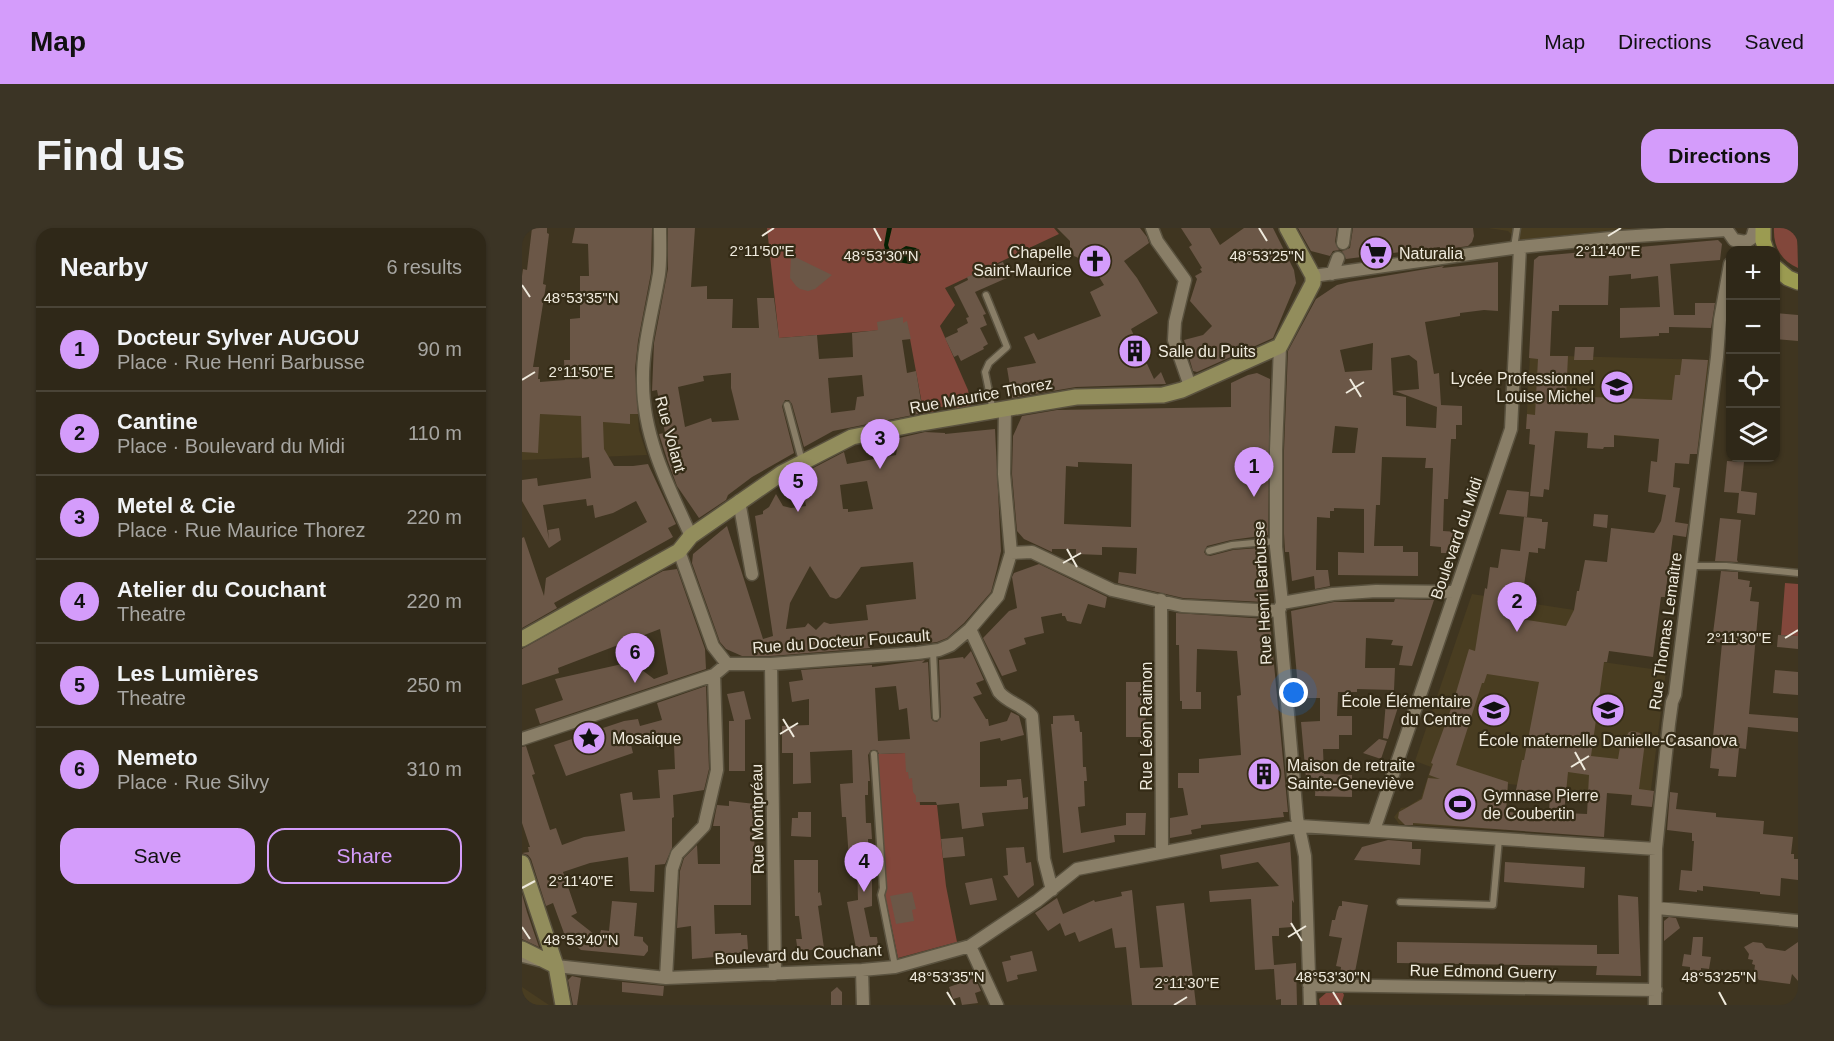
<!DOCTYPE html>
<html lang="en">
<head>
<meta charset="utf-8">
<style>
	:root { --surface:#2f2818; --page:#3b3425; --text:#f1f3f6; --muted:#a7a6a2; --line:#4a4437; --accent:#d49cfb }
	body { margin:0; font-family:Arial,sans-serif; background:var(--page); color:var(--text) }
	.controls { position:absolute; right:18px; top:18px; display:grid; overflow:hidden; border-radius:12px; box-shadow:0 2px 4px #0004 }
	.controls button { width:54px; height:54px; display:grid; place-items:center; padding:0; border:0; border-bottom:2px solid var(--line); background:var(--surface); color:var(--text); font:30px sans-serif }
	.you { position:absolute; left:772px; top:465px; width:21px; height:21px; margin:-15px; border:4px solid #fff; border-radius:50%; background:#1a73e8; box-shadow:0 0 0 9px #1a73e833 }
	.badge { display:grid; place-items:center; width:39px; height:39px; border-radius:50%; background:var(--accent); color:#111; font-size:20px; font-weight:700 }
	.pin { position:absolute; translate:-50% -50px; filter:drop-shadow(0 2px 3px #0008) }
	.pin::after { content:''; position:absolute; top:32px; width:21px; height:18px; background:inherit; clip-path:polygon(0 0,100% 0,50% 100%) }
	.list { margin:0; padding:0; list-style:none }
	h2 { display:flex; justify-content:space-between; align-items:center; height:78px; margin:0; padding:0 24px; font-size:26px }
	h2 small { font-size:20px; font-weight:400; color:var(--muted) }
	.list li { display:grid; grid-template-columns:39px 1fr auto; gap:18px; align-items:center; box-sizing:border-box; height:84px; padding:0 24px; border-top:2px solid var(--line) }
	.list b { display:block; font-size:22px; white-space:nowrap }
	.list p { margin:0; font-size:20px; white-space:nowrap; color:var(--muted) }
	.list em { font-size:20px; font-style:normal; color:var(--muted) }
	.actions { display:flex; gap:12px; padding:18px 24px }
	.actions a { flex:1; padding:14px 0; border:2px solid var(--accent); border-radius:18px; text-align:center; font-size:21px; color:var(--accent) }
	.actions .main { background:var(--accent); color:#111 }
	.icon { flex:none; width:33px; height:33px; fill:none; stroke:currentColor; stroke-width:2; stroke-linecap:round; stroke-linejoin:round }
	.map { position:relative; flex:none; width:1276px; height:777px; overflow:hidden; border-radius:18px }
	header { display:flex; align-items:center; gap:36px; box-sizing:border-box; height:84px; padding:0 30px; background:var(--accent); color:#111 }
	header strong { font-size:28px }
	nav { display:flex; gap:33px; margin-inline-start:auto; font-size:21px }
	.intro { display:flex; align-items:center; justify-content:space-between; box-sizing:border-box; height:144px; padding:0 36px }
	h1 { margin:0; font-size:42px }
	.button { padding:15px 27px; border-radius:18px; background:var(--accent); color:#111; font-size:21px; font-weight:700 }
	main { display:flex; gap:36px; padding:0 36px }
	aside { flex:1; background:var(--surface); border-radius:18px; box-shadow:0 2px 4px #0004 }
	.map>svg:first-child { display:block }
</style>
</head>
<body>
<header>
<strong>Map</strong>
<nav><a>Map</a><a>Directions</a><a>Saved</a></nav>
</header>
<div class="intro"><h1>Find us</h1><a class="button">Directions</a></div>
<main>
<aside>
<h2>Nearby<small>6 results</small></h2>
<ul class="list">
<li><span class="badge">1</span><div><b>Docteur Sylver AUGOU</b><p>Place · Rue Henri Barbusse</p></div><em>90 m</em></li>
<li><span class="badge">2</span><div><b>Cantine</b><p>Place · Boulevard du Midi</p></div><em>110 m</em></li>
<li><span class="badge">3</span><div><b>Metel &amp; Cie</b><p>Place · Rue Maurice Thorez</p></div><em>220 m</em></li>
<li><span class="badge">4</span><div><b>Atelier du Couchant</b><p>Theatre</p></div><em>220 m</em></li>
<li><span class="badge">5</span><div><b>Les Lumières</b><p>Theatre</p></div><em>250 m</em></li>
<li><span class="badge">6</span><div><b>Nemeto</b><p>Place · Rue Silvy</p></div><em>310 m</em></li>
</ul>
<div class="actions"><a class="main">Save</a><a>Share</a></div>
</aside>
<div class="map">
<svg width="1276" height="777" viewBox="0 0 1276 777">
	<rect width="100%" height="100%" fill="#3f3520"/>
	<!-- built -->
	<path fill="#493d21" d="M966,0H1110L995,12L986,3Z
		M1008,127L1187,132L1177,214L1004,201Z
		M115,174L117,202L125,227L0,232V177Z
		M950,366L1052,382L1045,429L1144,443L1128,569L986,556L983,602L877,596L872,589L879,580L885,579L899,570L909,539L893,533Z
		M0,759L27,777H0Z"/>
	<!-- green -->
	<path fill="#82473b" d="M245,0H532L537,6L423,60L433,77L418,98L446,162L449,180L434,182L430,177L414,180L412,185L402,187L386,100L257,110Z
		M1252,0H1275L1276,40C1259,33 1251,18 1252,0Z
		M1263,355L1276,356V408L1259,407Z
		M383,525L394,533L398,577H415L424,658L435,714L376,730L363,667L356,526Z
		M804,765H821L822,767L819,777H798L797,771Z"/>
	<!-- water -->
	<path fill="#072003" d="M365,0H370L366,17L368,22L374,24L384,18L394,20L399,26L396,33L388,36L369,33L365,30L362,17Z"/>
	<!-- building -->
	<path fill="#6b5747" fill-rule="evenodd" d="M10,0H25V5L27,6L21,56L24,57L11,139H17L16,151H18V154L43,152L42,132H48V91L58,90V48H67L66,16L50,15L53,0H130L129,45L116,113L113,141L116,186H108V196L81,194L82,221L92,238H111L126,236L154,296L146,300L151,309L32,375L35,380L0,400V310L2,309L22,368L24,350L125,294L114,273L91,285L73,290L71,277L65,278L64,271L21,277L27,312L26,302L37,300L39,312L27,320L0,273V252L15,250L16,258L69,250L67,229L60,230L59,188L18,186L16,225L0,224V48L1,41L5,42Z
		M146,0H173L169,59L185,58V71H211L210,100H237L235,70H252L257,110L295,107L297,131L331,129L330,105L356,102L355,94L381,89V95L385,93L389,111L380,112L385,145L394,143L401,185L311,203L282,219L270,176L267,172H263L260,178L272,225L230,249L206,267L204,272L177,290L155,258L145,231L137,206L143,205L135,162L130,163L132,115L146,41ZM209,145V160L217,192L190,194L189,190L163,199L156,159L182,153L181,148ZM340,147L342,168L335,169L333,182L309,185L306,150Z
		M535,0H618L625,9L627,15L602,33L615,50L636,85L609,101L632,151L639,144L644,156L554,159L490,170L485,140L514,135L502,109L512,105L516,112L579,88L568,64L582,57L572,41L566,40L561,32L552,28L548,20V13Z
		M659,0H688L698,17L722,0H751L772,42L774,55L751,110L675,144L671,143L662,112L681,107L690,98L668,73L675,51L673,48L680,44L678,41L680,40L667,19L670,17Z
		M776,0H815L813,14L817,22L811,23L808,28L789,23Z
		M831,0H951L952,8L950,14L946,18L918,22V19L824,31L820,23L828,20Z
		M1196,12L1200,16L1198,32L1148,36L1152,87H1173V75H1193L1189,100L1147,99V105H1137V108L1098,110V80L1138,79L1136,48L1109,51V46L1087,48L1086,77H1037V83H1030L1028,128H1046L1044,168L1150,172L1153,147H1158L1160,131L1186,132L1175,226H1168L1167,236L1153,235L1151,259L1158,260L1153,294L1166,296L1164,309L1151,307L1143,369H1139L1131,429L1087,423L1085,434H1082L1069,528L1096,531L1099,513H1101L1107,504L1111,503L1118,505L1123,514L1117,561L1132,563L1130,579L1109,577L1110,567L1085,565L1082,609L891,595V597H883L876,590L877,584L900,571L906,550L918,551L907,547L911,536L909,535L930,478L947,421L953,423L963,360L965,361L968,339L976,340L979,321L998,323L1002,289L1020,291V294H1026L1023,321L1016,320V325L1007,324L1002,357L991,358L986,389L1044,398L1052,382L1055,363H1057L1063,332L1085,334L1089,300L1132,305L1139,293L1144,267L1126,264L1129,233L1135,234L1137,211L1092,207V219H1082L1081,221L1065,220L1066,205L1033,203L1027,262L1022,261L1021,269L1008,268L1013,217L1007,216L1008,201H1004L1005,186L1013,187L1016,131L1007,130L1012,32L1017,28ZM965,446L1017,454L1002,532H1000L994,562L1028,565L1027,586L984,584L986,554L934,537L960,455H962ZM1046,544L1067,547L1065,586L1042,585Z
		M269,27L310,47L293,61L286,63L278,61L274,58L268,50Z
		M481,34L487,49L453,64L464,86L461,87L465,97L458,100L466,116L461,119L462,121L439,133L436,127L432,129L423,110L436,104L435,101L446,95L444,90L447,89L432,59L446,52L445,49Z
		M976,34V83L962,82L938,85V88L903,94L912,146L917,145L919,177L940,178V197H934V211H929L926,271H922L921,303L936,304L929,325H919V319L908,318L911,240H903L904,230L860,229L858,277H854L852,318H881V324H896V348L816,347V324L842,325V281L812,280V283H808V290L795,289L794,342H806L808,358L793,361L792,348L770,353L767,324H763L762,306V222L766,123L794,71L815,57L827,54L922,38L920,40ZM851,115L850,142L823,144L818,122ZM887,127L895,133L897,161L873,163L915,179L914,200L884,198V169L871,167L869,130ZM813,198L836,200L833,225H810Z
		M1254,85L1276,87V113L1254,111Z
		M1053,119H1072L1071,132H1052Z
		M735,145L748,151L746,307L709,312L685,318L682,324L684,327L688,328L711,322L737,320L743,325L746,370L743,374L661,370L596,355L597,344L614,346L615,320L580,319V327L554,326V321H530V324L502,311L495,303L490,246L491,208L500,188L535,182L709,179V155L726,147ZM556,234L610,236L609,299L542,296L544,238L556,239Z
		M473,201L479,323L475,341L469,364L442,395L425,410L415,414L398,416L396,406H392L391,403L347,408L348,420L249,428H220L204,421L198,414L170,335L171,326L205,298L241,411L251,408L233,288L241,286V283L247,279L254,266L261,278L269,280L284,278L278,247L322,224L325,236L374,227L377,210L403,204L423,205V206ZM345,253L351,281L326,284V281H321L318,257ZM391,334L394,371L344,377L346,392L308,396L302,394L294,402L286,395L283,399L264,401L268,375L288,338L308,369L314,371L318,369L339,339Z
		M1205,233L1222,234L1219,263L1235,265L1233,287L1215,285L1217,265L1202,264Z
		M985,262L1007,264L1005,289L977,286Z
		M1072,286L1086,287L1085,300L1071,298Z
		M1198,290L1219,292L1215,332L1216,334L1193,333Z
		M517,336L585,369L583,380L566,376L559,396L545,393L543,388H540V385L519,389L522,405L502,410L504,416L487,422L495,443L480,448L461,410L487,383L495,380L490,349L492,345Z
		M155,341L183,421L184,441L18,496L13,481L41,472L33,451L118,432L120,442L132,451L146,446L138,401L36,440L37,445L0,457V421L141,343Z
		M1199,343L1216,344V351L1228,353L1227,359H1230L1228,373L1237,374L1227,486L1276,490V504L1226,499L1224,521L1217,520L1214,549L1196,548L1197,541L1188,540L1200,415L1190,413Z
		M873,371L912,372L890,438L877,437L881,418L869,417L871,412L844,410L843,440H873L872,462L835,461V464H816L815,488H830V507H817V521H801L802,546L830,547V569L793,568L794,550H784L779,494L798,493V470H777L769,383L812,374H872Z
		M654,385L745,391L748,394L766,584H761L762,589L679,597V600L669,602L670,606L648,610V590L666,587L661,560H656V545H677V531L719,527L715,468L719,467L715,423L675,421L674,464H679V481H660V473H658L657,417H654Z
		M1256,407L1276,408V421L1255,419Z
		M449,423L462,452L454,455L460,466L451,469L464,491H466L467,498L485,493L489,484L497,488L502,507L479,513L478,510L458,514V559L485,558V552L499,551L501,570L506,569V581L460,585L462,598L440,601L437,575L415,577L414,574H394V568L391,564L390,550L387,551L386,544H384L383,525L357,526L355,522H349L346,527L348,553H346V567H343L344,595H349L350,611H346V644L350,649V678L342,680L348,709H355L357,725H335L325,674L336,672L335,632H327L324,589H320L318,556L331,555L330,522L288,524L289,555L271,556V525H260V498L287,497V471L270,474L267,454L281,452L279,442L350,437V439L403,432L400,435L406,434L409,490L411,493L415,494L419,489L417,432L441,429L442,431ZM374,458L377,482L385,480L388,511L356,513L353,460Z
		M1253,442L1276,444V467L1251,465Z
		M604,454H625L623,509H604Z
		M184,458L187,541L182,562L151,567L152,589L150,590V620L143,636L133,637L132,664L108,663L106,629L68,635L41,644L55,685L49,688L77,710L79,702L87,703L90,673L115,675L112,708L121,709V713L126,718V723L122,728L59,722L43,708L31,675L24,678L9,631L6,627L0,625L7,624L6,619H8L0,595V519L4,518L13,546L10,547L28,602L34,600L40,617L62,609L103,603L98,566L110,564L111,572L138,570L136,542L153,541L152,517L135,519L134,506L108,513L111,525L44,548L32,517L56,509L57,512L79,504L78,501L102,493L116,491L118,498L140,492L135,475Z
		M222,463L229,491L223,492V543H207V493H212L205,466Z
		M864,473L877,476L866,511L861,510Z
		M552,487L553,493H557L558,504H560L561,539H564L565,553H562L563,578L556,579L559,605L604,597V585H624L623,607H592L593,614L541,625L529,496H531V488Z
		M857,511L865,513L859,531L841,525Z
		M1148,564L1156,565L1154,581L1194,585V589L1242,593L1241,606L1271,609L1269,626H1272V631H1276V652L1259,650L1258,668L1238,666V664L1181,658V663L1175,662V664L1157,662L1159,642L1170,643L1172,613H1170V605L1145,602Z
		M207,573L233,576L232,636H229V677H192L193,706L219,705V707H225L226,721L220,725H204V728L170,731L169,698L155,700L158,643L162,630L175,617L176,636H198V598H191L195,577L207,578Z
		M276,584H289V609L269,608L270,590H276Z
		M441,609L443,628L421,630L419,611Z
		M866,612L890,614V621H899L898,637L832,632L840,619Z
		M768,614L772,675L770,672V699L757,700V708H750L752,737L774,735L775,777H759V771L754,772L752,741L733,742L729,671L688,674L687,663L757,658L736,634L700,641L698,627Z
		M502,619L504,635L509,634L512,657L496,670L481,648L486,647L484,620Z
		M272,632H296V665L298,664L300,677L296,678L302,720L276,724L274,711H280L277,688H273Z
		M983,634L1063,639L1062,660L982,654Z
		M470,650L475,672L448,677L443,655Z
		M610,662L618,740L641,739L634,678L662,675L674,777H610L604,719L593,720L590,700L557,714L553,704L543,708L538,695L526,703L513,685L535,670L541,686L572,672L573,674L600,668L599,664Z
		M390,664L394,681L390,682L392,693L374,696L368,668Z
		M0,666L5,684L17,719L0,711Z
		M1096,667L1116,669L1119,748L1074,747L1075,738L875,735V714L1075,717V726H1097Z
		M820,673L846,677L832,749L818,747L819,739L814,738L820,710L807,708L810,692H813L815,683L817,678H820Z
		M1147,689L1154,690L1158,700L1142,713V693Z
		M1171,709H1181L1180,728L1189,729L1187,741L1179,740V743L1168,742V739L1160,738L1162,726L1169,727Z
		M1231,714L1240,715L1244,720L1263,723L1276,714V753L1270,746L1268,756L1237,752L1232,745L1233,737L1230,736L1231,732L1226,731L1227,726L1222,719Z
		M510,723L515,743L495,747L496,751L485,754L480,734L489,732L488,728Z
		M50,748L59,750L55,777H51L46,752Z
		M453,750L459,763L453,765L456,775L440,777L438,769L431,771L427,759Z
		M100,754L142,758L141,768L100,764Z
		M315,759L320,764V777H309V764Z"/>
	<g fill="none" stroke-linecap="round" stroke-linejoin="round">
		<!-- lane casing -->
		<g stroke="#5a523f" stroke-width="9">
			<path id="lane" d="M992,19L995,0
				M464,67L485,119L467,135L463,144L471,183
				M265,177L280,233
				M687,323L710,317L754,313
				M1170,338H1204L1276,345
				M411,423L414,489
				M352,526L361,660L359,667L373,738
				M878,674L971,677L977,611
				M0,731L17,735"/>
		</g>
		<!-- street casing -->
		<g stroke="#5a523f" stroke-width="15">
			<path id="street" d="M138,0C138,15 139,31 137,46C131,82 120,119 121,155C121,209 147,260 169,308
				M630,0L635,13L663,52L653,94L652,112L668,158
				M821,15L823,0
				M810,46L816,30
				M791,48L998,19L1099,9L1205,2L1212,12L1224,14L1230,10L1233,0
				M758,118L754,222V319L760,375L757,383L775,590L783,628L788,777
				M217,273L230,346
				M157,323L191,418L205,436
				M489,325L510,324L590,362L660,378L757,383
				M639,372L640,624
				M760,375L811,366L854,363L933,364
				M448,401L477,464C486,475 501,477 510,488L522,631L530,662
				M249,436L253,746
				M0,511L192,447L205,436H249L395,425L417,422L429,417L448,401L476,368L489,325L482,246L483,181
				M852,602L989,201L998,19
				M1135,680L1276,693
				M448,718L475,777
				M34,738L144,750L340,742L373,739L448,718L515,673L555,641L778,598L1134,621
				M340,742L341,777
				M144,750L150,641L155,626L182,598L195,542L192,447
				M787,757L1134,762
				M1133,777L1134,621L1147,496L1150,474L1153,467L1195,129L1198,92L1208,36"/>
		</g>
		<!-- secondary casing -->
		<g stroke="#5a523f" stroke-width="18">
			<path id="secondary" d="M0,411L157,323L169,308L260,245L330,209L399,195L554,169L641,167L660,162L758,118L791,55V48L765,0
				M0,635L34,738L41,777
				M0,721L34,738"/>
		</g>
		<!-- primary casing -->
		<g stroke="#5a523f" stroke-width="18">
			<path id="primary" d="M1241,0V13L1244,22
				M1254,40L1266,50L1276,54"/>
		</g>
		<!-- lane -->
		<use href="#lane" stroke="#897e67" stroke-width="6"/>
		<!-- street -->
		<use href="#street" stroke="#897e67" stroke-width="12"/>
		<!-- secondary -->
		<use href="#secondary" stroke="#928d5c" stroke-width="15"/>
		<!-- primary -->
		<use href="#primary" stroke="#9b9b51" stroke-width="15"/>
		<!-- rail casing -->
		<g stroke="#a29b8a" stroke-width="7">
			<path id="rail" d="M0,774L4,777"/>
		</g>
		<!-- rail -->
		<use href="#rail" stroke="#342b16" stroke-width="4.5" stroke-dasharray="14" stroke-linecap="butt"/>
	</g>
	<!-- ticks -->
	<path fill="none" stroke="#efeadd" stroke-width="2" d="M352,0L359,13M737,0L745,13M240,8L252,0M1086,8L1099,0M0,57L8,69M828,151L839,169M0,152L13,144M824,165L842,154M545,321L555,339M541,335L559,325M1263,410L1276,402M261,491L272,509M258,506L276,495M1053,524L1063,542M1049,539L1067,528M0,660L13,653M769,695L780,713M0,699L8,711M766,709L784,698M425,764L433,777M811,764L819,777M1197,764L1204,777M652,777L665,769"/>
	<!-- icons -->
	<defs>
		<g id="supermarket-disc" transform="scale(1.725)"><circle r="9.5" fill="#d49cfb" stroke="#342b16"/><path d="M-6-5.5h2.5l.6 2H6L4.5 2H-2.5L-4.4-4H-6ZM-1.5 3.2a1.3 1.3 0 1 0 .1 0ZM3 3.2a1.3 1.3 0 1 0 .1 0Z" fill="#111"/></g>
		<g id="church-disc" transform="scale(1.725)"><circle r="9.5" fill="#d49cfb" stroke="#342b16"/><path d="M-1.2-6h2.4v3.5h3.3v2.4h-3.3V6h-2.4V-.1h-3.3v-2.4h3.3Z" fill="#111"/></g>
		<g id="building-disc" transform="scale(1.725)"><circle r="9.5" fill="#d49cfb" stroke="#342b16"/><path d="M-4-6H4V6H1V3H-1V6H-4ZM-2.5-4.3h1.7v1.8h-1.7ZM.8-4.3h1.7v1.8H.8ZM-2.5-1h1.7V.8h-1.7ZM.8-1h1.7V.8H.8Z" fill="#111"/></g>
		<g id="school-disc" transform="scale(1.725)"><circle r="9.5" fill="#d49cfb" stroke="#342b16"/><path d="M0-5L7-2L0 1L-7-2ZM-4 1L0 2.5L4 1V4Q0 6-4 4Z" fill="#111"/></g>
		<g id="sight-disc" transform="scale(1.725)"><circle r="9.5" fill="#d49cfb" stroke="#342b16"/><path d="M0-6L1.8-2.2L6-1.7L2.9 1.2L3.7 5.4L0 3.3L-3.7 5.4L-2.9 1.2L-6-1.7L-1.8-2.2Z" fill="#111"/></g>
		<g id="stadium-disc" transform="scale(1.725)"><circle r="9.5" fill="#d49cfb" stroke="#342b16"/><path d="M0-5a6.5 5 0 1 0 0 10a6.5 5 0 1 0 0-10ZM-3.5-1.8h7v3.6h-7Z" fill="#111"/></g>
	</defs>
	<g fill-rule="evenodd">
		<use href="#supermarket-disc" x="854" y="25"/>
		<use href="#church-disc" x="573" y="33"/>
		<use href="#building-disc" x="613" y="123"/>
		<use href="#school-disc" x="1095" y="159"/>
		<use href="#school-disc" x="972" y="482"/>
		<use href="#school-disc" x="1086" y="482"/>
		<use href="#sight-disc" x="67" y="510"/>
		<use href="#building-disc" x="742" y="546"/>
		<use href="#stadium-disc" x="938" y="576"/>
	</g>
	<g text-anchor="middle" stroke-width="4.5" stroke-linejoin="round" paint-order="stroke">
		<!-- poi labels -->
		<g font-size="16" fill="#efeadd" stroke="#342b16" text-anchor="start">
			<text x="550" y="30" text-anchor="end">Chapelle<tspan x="550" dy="18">Saint-Maurice</tspan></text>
			<text x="877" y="31">Naturalia</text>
			<text x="636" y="129">Salle du Puits</text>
			<text x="1072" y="156" text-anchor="end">Lycée Professionnel<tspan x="1072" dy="18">Louise Michel</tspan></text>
			<text x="949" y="479" text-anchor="end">École Élémentaire<tspan x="949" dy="18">du Centre</tspan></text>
			<text x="90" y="516">Mosaique</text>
			<text x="1086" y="518" text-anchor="middle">École maternelle Danielle-Casanova</text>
			<text x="765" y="543">Maison de retraite<tspan x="765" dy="18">Sainte-Geneviève</tspan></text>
			<text x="961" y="573">Gymnase Pierre<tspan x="961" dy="18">de Coubertin</tspan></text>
		</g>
		<!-- street labels -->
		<g font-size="16" fill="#efeadd" stroke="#342b16">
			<text transform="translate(459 167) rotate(-10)" y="6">Rue Maurice Thorez</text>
			<text transform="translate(149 206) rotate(75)" y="6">Rue Volant</text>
			<text transform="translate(934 310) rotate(-71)" y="6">Boulevard du Midi</text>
			<text transform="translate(740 365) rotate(-93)" y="6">Rue Henri Barbusse</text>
			<text transform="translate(1143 403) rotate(-82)" y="6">Rue Thomas Lemaître</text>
			<text transform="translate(319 413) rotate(-4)" y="6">Rue du Docteur Foucault</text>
			<text transform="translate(624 498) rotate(-90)" y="6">Rue Léon Raimon</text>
			<text transform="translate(235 591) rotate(-91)" y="6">Rue Montpréau</text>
			<text transform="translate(276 726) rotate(-3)" y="6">Boulevard du Couchant</text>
			<text transform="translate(961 743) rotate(1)" y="6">Rue Edmond Guerry</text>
		</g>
	</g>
	<g font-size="15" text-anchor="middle" fill="#efeadd" stroke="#342b16" stroke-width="4.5" stroke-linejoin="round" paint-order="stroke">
		<text x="240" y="28">2°11'50"E</text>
		<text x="1086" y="28">2°11'40"E</text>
		<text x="359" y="33">48°53'30"N</text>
		<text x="745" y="33">48°53'25"N</text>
		<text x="59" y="75">48°53'35"N</text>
		<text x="59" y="149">2°11'50"E</text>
		<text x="1217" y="415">2°11'30"E</text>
		<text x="59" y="658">2°11'40"E</text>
		<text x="59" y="717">48°53'40"N</text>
		<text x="425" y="754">48°53'35"N</text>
		<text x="811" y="754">48°53'30"N</text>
		<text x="1197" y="754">48°53'25"N</text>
		<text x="665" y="760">2°11'30"E</text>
	</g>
</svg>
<div class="controls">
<button>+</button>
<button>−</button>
<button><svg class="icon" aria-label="locate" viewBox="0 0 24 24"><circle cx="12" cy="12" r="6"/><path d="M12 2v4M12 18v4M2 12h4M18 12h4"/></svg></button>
<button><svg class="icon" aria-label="layers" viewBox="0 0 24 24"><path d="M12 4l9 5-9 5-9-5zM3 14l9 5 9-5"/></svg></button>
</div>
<div class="you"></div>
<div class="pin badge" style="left:732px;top:269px">1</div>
<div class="pin badge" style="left:995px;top:404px">2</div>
<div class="pin badge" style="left:358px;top:241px">3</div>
<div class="pin badge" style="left:342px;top:664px">4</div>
<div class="pin badge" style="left:276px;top:284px">5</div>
<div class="pin badge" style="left:113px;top:455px">6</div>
</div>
</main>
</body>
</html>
